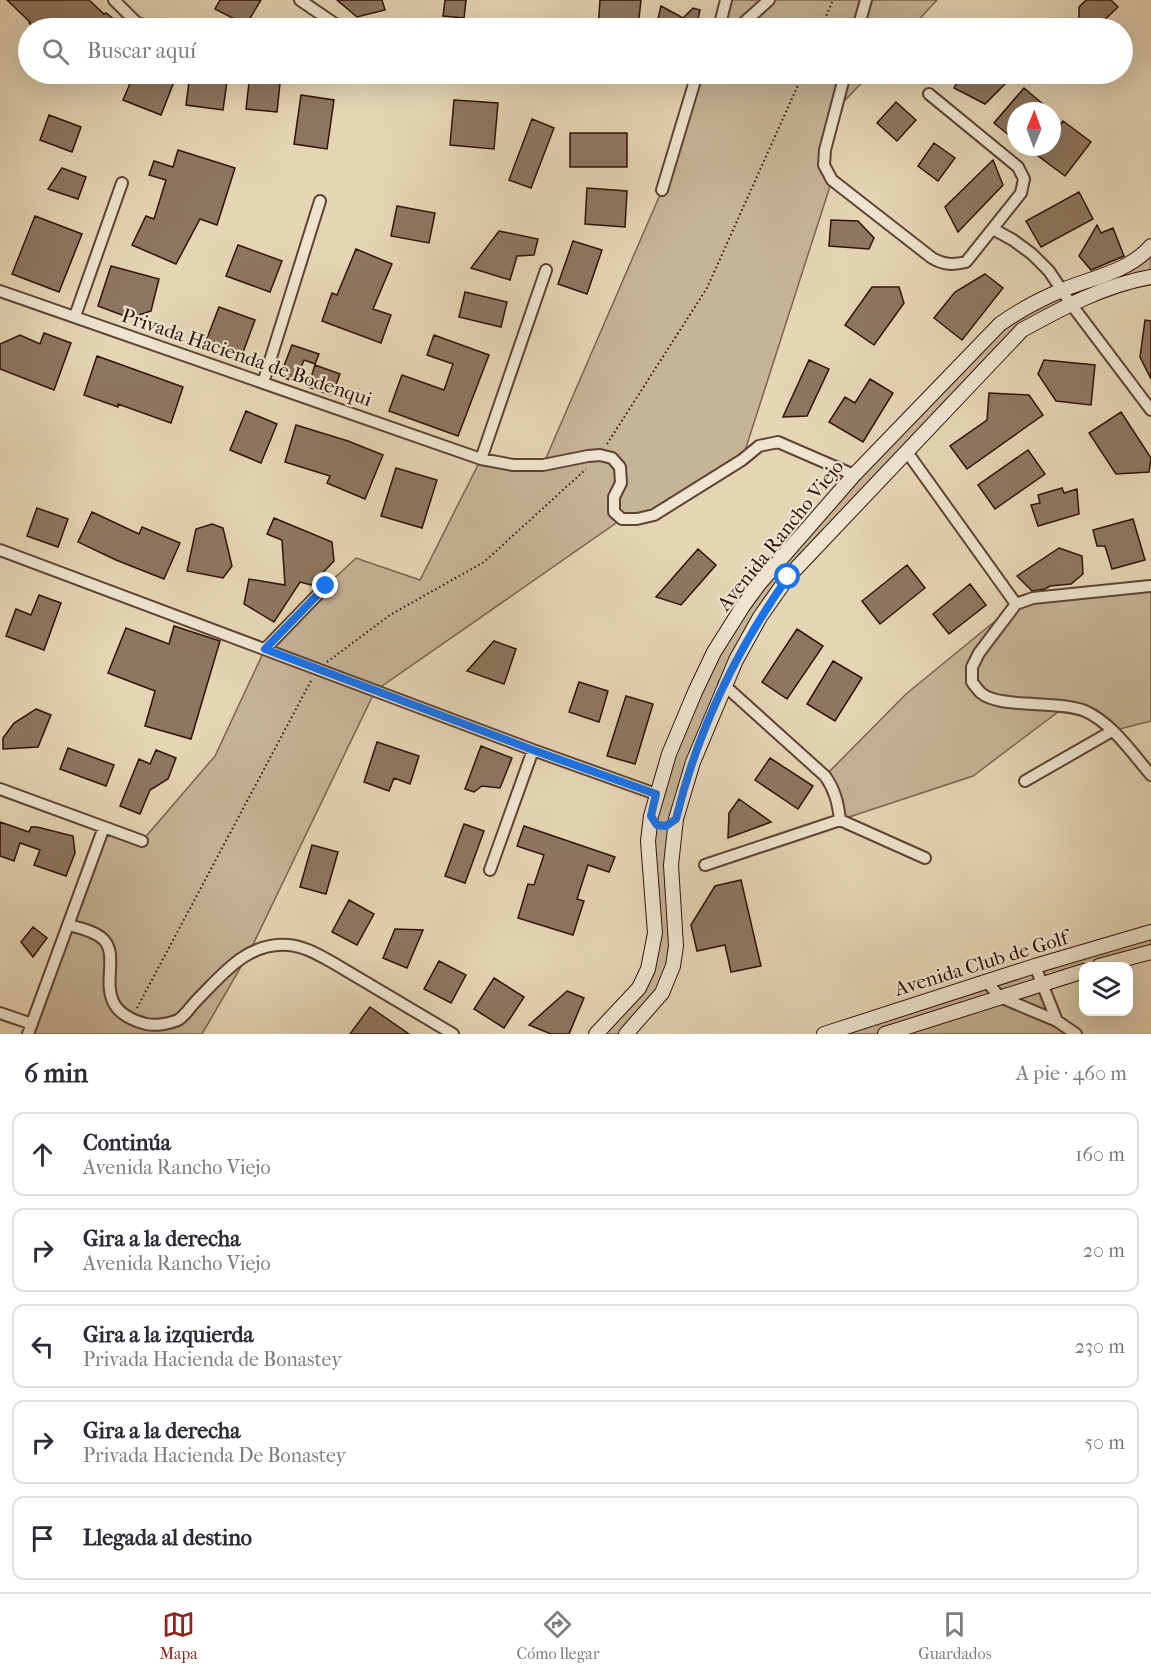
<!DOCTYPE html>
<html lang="es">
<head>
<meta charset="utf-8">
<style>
	:root { --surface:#fff; --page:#f2f2f3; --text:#2b2b33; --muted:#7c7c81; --line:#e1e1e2; --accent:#8f2418 }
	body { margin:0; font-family:"IM FELL French Canon",serif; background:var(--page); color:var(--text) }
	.controls { position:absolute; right:18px; bottom:18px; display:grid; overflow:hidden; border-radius:12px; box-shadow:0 6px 24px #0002 }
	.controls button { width:54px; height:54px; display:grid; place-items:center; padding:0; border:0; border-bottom:2px solid var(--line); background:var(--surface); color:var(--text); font:30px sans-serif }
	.compass { position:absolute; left:1007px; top:102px; width:54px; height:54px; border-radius:50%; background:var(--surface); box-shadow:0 6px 24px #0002; rotate:1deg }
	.stop { position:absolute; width:18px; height:18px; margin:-14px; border:4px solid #1a73e8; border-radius:50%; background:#fff }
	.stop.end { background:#1a73e8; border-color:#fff; box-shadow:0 2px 6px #0008 }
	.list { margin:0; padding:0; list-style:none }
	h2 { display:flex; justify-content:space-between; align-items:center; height:78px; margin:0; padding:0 24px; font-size:26px }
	h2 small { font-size:20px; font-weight:400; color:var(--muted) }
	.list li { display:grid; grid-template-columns:39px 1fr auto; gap:18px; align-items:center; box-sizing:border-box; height:84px; margin:0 12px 12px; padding:0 12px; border:2px solid var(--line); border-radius:12px }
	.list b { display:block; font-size:22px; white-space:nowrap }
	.list p { margin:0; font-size:20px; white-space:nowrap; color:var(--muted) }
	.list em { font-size:20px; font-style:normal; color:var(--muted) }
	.icon { flex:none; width:33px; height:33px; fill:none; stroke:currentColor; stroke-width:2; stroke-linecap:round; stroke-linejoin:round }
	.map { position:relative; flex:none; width:1151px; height:1034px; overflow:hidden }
	.search { position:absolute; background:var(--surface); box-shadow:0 6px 24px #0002; left:18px; right:18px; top:18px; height:66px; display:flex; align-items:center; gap:15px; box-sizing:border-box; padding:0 21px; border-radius:33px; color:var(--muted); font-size:22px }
	.sheet { height:558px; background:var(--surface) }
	nav { display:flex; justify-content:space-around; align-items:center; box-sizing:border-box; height:84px; border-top:2px solid var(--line); background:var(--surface); font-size:16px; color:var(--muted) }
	nav a { display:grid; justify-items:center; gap:3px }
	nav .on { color:var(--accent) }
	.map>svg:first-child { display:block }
</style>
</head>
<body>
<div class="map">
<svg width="1151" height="1034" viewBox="0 0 1151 1034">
	<rect width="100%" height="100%" fill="#e5d5b5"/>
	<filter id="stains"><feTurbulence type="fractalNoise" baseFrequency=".00333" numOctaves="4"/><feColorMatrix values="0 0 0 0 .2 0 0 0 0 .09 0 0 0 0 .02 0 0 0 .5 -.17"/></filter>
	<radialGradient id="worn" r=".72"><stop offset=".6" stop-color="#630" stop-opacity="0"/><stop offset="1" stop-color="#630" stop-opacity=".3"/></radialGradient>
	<!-- green -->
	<path fill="#c6b497" stroke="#7b634f" stroke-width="1.5" d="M726,0H937L911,28H719Z
		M697,74H870L833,113L825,150L832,180L742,460L654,515L622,519L375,691L249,953L202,1034H28L104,827L142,841L215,756L265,649L326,586L356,558L420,580L481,459L543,465L662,190Z
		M1151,244V277L1022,330L760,617L676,819L673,966L630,1034H599L639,988L652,952L648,841L669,754L743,606L1000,324L1127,266Z
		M1151,585V721L1112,731L1066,706L973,776L840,820L825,776L906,694L1016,604Z
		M1151,932V952L1099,966H1084L1042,983L1057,1021L1076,1034H824Z"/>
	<!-- building -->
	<path fill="#8e7761" stroke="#301207" stroke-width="1.5" d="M7,0H89L104,14L106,13L125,28H35L29,23L30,22Z
		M220,0H261L246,25L215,9Z
		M337,0H382L385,10L357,17Z
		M445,0H466L464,18L443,16Z
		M600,0H641L638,28H598Z
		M1086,0H1111L1118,7L1096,28H1079V7Z
		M661,6L683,18L693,8L700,10L696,28H656Z
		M134,74H177L161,115L123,100Z
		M190,74H228L223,110L186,105Z
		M250,74H281L277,112L246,109Z
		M962,74H1015L985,104L954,88Z
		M1024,88L1051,111H1016V141L994,123Z
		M301,95L334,100L327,149L294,144Z
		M454,100L498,103L494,149L450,145Z
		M896,102L916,120L897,141L877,123Z
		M49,115L81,127L72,152L40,140Z
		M532,119L554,128L531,188L509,180Z
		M1063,121L1091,142L1065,176L1037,155L1043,147H1052V136Z
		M570,133H627V167H570Z
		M934,143L955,158L938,181L918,166Z
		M178,150L235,168L217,225L200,219L176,264L132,245L146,216L154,219L166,180L149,175L154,161L173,167Z
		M993,160L1003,185L958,232L945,207Z
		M62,168L86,177L78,199L48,189Z
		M587,188L627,191L625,227L585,224Z
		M1079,192L1093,219L1041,247L1026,221Z
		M397,206L435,213L429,243L391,236Z
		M35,216L82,234L59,292L12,274Z
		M831,220L858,221L874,238L869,249L829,246Z
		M1097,225L1101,233L1113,228L1124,256L1091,270L1079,256Z
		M499,231L538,239L534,255L517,256L510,280L471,268Z
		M573,241L602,250L587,294L558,284Z
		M238,245L282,261L270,292L226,276Z
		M356,249L392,264L373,309L391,315L381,343L322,321L332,293L337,295Z
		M111,266L159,279L151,311L130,318L98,306Z
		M985,274L1003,288L962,340L934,318L955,292Z
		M872,287H899L904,303L874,345L845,325Z
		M465,292L507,302L501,327L459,317Z
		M219,307L255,320L242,355L206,341Z
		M1145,320L1151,321V379L1140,357Z
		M44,333L71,343L54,390L0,369V344L20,335L40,344Z
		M434,335L489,355L458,436L389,411L402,375L444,390L453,364L427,355Z
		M292,345L319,354L315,364L304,360L295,382L280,376Z
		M97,356L183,387L171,423L118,404V407L84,395Z
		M809,360L829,369L807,416L783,417Z
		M1044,360L1095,365L1091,405L1056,401L1038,374Z
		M315,365L340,374L332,395L308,387Z
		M870,379L893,393L863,442L829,422L845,397L855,403Z
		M989,393L1029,395L1043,415L967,469L950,446L987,420Z
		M246,411L277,424L261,463L230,450Z
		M1121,412L1151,458L1149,472L1116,474L1089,433Z
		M296,425L348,441L383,455L365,499L327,483L330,476L285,462Z
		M1028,450L1045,474L995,509L978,485Z
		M396,468L437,480L422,528L381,516Z
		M1062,488L1064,493L1077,489L1079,514L1038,526L1031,505L1040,503L1038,495Z
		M37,508L68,519L58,547L27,536Z
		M92,512L139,534L142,527L180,543L164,579L116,560L78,542Z
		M274,518L332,542L334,561L311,585L300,582L274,622L244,604L249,579L285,585L282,540L267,534Z
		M1133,519L1145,560L1112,569L1105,546H1097L1093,530Z
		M212,524L223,528L232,566L223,578L187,571L196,529Z
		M1059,548L1082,556L1083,574L1071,584L1050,586L1045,589L1032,591L1017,576Z
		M698,549L716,565L681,605L656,597Z
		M907,565L925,588L880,624L862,601Z
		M970,584L986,605L949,634L933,614Z
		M39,595L61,603L44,650L6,636L16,609L31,615Z
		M174,626L220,641L191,739L145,726L155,691L108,673L126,628L169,644Z
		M797,629L823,646L787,699L762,682Z
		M494,641L516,649L504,684L467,671Z
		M833,661L862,678L835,721L807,704Z
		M579,682L608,691L599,722L569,712Z
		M626,696L653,704L635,764L607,756Z
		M36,709L51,715L38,747L3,749V738L14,723Z
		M377,742L419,756L410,784L394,778L389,791L364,782Z
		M481,746L512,758L500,788L482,786L474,792L465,789Z
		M68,748L114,765L106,786L60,769Z
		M156,750L176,758L168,779L150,790L140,814L120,806L139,759L150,764Z
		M770,758L813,786L798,809L755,780Z
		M739,799L771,822L728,838L729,813Z
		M0,822L29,832L31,827H37L73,836L75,853L66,876L34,865L40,850L20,843L14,861L0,856Z
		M464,824L484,831L465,883L445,876Z
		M524,826L615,857L609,872L588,865L577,899L584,901L573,935L518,918L528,884L534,885L544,855L517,846Z
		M312,845L338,852L326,894L300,887Z
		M741,880L761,966L731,972L725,945L697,951L691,925L715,886Z
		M349,900L374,914L357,945L332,932Z
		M33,927L47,938L33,957L21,942Z
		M395,929L423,930L407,968L383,958Z
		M439,961L466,975L451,1003L424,989Z
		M494,978L524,997L504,1028L474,1009Z
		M567,991L584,998L569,1034H551L529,1025Z
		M370,1007L409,1034H350Z"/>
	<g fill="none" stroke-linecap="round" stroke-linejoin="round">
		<!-- street casing -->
		<g stroke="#5d4332" stroke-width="14">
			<path id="street" d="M114,0L137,23L153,28
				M300,0L341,28
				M719,28L726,0
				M738,28L769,0
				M858,28L866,0
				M845,74L825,150L824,165L832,180L932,258C944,265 953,265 966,262L1021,193L1024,179L1018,167L929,94
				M662,190L697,74
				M993,229L1013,240L1032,254L1049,271L1071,304L1151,410
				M0,291L481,459L513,465H543L588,456L600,455L612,458L620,467L621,483L614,497V512L622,519H637L654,515L742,460L759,446L778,442L854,475
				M75,316L122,183
				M263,383L320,201
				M907,452L1016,604
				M481,459L546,270
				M0,550L533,750L656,794
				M1016,604L979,653L972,667V682C975,686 978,690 981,693C1000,709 1059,700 1085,711C1112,723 1132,753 1151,775
				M1016,604L1033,598L1150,586
				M265,649L326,586
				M724,685L825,776C835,790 838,803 840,820
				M1025,781L1112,731
				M0,789L142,841
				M840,820L925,858
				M705,865L840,820
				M490,870L533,750
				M69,925C80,928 94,931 103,939C125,960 84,1008 146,1024C156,1026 169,1024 178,1020C185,1016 191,1006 197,1000C223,974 247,942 288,945C303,946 317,954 330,961L453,1034
				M1035,966L1057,1021
				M986,981L1000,997L1057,1021L1076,1034
				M0,1013L32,1024
				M28,1034L104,827"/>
		</g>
		<!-- secondary casing -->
		<g stroke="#301207" stroke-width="16">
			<path id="secondary" d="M1099,966L1151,952
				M596,1034L639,988L648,969L655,933L648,841L651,816L669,754L695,692L714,652L743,606L759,584L854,475L1000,324C1020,310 1042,298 1065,289C1095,277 1129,271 1151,246
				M626,1034L662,993L673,966L676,946L671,865L676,819L693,762L736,660L760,617L788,577L1022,330C1062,308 1105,285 1151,277
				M824,1034L1035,966L1151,932
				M885,1034L1084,971"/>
		</g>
		<!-- path -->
		<path stroke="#301207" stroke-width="2" stroke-dasharray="1.5 3" stroke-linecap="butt" d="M821,28L833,0
			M607,444L707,288L803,74
			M327,662L390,615L484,562L586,469
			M137,1008L312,679"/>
		<!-- street -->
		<use href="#street" stroke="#eee4cf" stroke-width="10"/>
		<!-- secondary -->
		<use href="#secondary" stroke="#eee4cf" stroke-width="14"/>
	</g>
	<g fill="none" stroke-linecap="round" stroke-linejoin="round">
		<!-- route -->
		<path stroke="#1a73e8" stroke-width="8" d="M326,586L265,649L533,750L656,794L651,816L657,825L666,826L676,819C697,732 737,649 788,577"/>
	</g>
	<g text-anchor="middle" stroke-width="4.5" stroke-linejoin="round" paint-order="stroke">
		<!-- street labels -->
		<g font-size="20" fill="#301207" stroke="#eee4cf">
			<text transform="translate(247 357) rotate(19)" y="7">Privada Hacienda de Bodenqui</text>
			<text transform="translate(780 535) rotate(-51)" y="7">Avenida Rancho Viejo</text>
			<text transform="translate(981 963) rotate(-17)" y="7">Avenida Club de Golf</text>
		</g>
	</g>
	<rect width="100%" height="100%" filter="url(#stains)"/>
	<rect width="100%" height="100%" fill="url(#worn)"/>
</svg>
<div class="controls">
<button><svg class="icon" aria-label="layers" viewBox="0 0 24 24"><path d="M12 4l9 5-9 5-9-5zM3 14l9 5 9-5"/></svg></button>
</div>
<svg class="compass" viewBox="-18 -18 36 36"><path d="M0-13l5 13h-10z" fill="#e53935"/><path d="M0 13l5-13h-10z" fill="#7c7c81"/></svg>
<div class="stop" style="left:788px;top:577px"></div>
<div class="stop end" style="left:326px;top:586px"></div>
<div class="search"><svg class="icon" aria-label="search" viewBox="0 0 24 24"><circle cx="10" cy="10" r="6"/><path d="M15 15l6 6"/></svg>Buscar aquí</div>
</div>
<section class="sheet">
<h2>6 min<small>A pie · 460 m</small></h2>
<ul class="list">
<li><svg class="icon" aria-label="ahead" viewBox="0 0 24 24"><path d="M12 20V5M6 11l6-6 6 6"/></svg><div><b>Continúa</b><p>Avenida Rancho Viejo</p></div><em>160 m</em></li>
<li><svg class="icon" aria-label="right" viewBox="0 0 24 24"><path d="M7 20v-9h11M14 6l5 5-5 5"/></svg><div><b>Gira a la derecha</b><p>Avenida Rancho Viejo</p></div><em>20 m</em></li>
<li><svg class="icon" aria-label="left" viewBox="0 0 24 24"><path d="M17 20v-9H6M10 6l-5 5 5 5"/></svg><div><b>Gira a la izquierda</b><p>Privada Hacienda de Bonastey</p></div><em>230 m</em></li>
<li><svg class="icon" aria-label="right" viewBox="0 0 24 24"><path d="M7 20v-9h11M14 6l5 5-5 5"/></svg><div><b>Gira a la derecha</b><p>Privada Hacienda De Bonastey</p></div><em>50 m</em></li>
<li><svg class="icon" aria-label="arrive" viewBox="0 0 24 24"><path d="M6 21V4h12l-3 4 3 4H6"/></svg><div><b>Llegada al destino</b></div></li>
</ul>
</section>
<nav>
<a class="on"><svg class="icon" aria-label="map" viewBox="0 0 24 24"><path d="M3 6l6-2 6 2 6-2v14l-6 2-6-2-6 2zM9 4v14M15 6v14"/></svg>Mapa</a>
<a><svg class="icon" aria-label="directions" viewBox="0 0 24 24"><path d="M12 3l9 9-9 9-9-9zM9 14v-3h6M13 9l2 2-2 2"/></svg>Cómo llegar</a>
<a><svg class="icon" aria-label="saved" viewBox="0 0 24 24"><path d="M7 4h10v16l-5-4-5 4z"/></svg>Guardados</a>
</nav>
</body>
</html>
